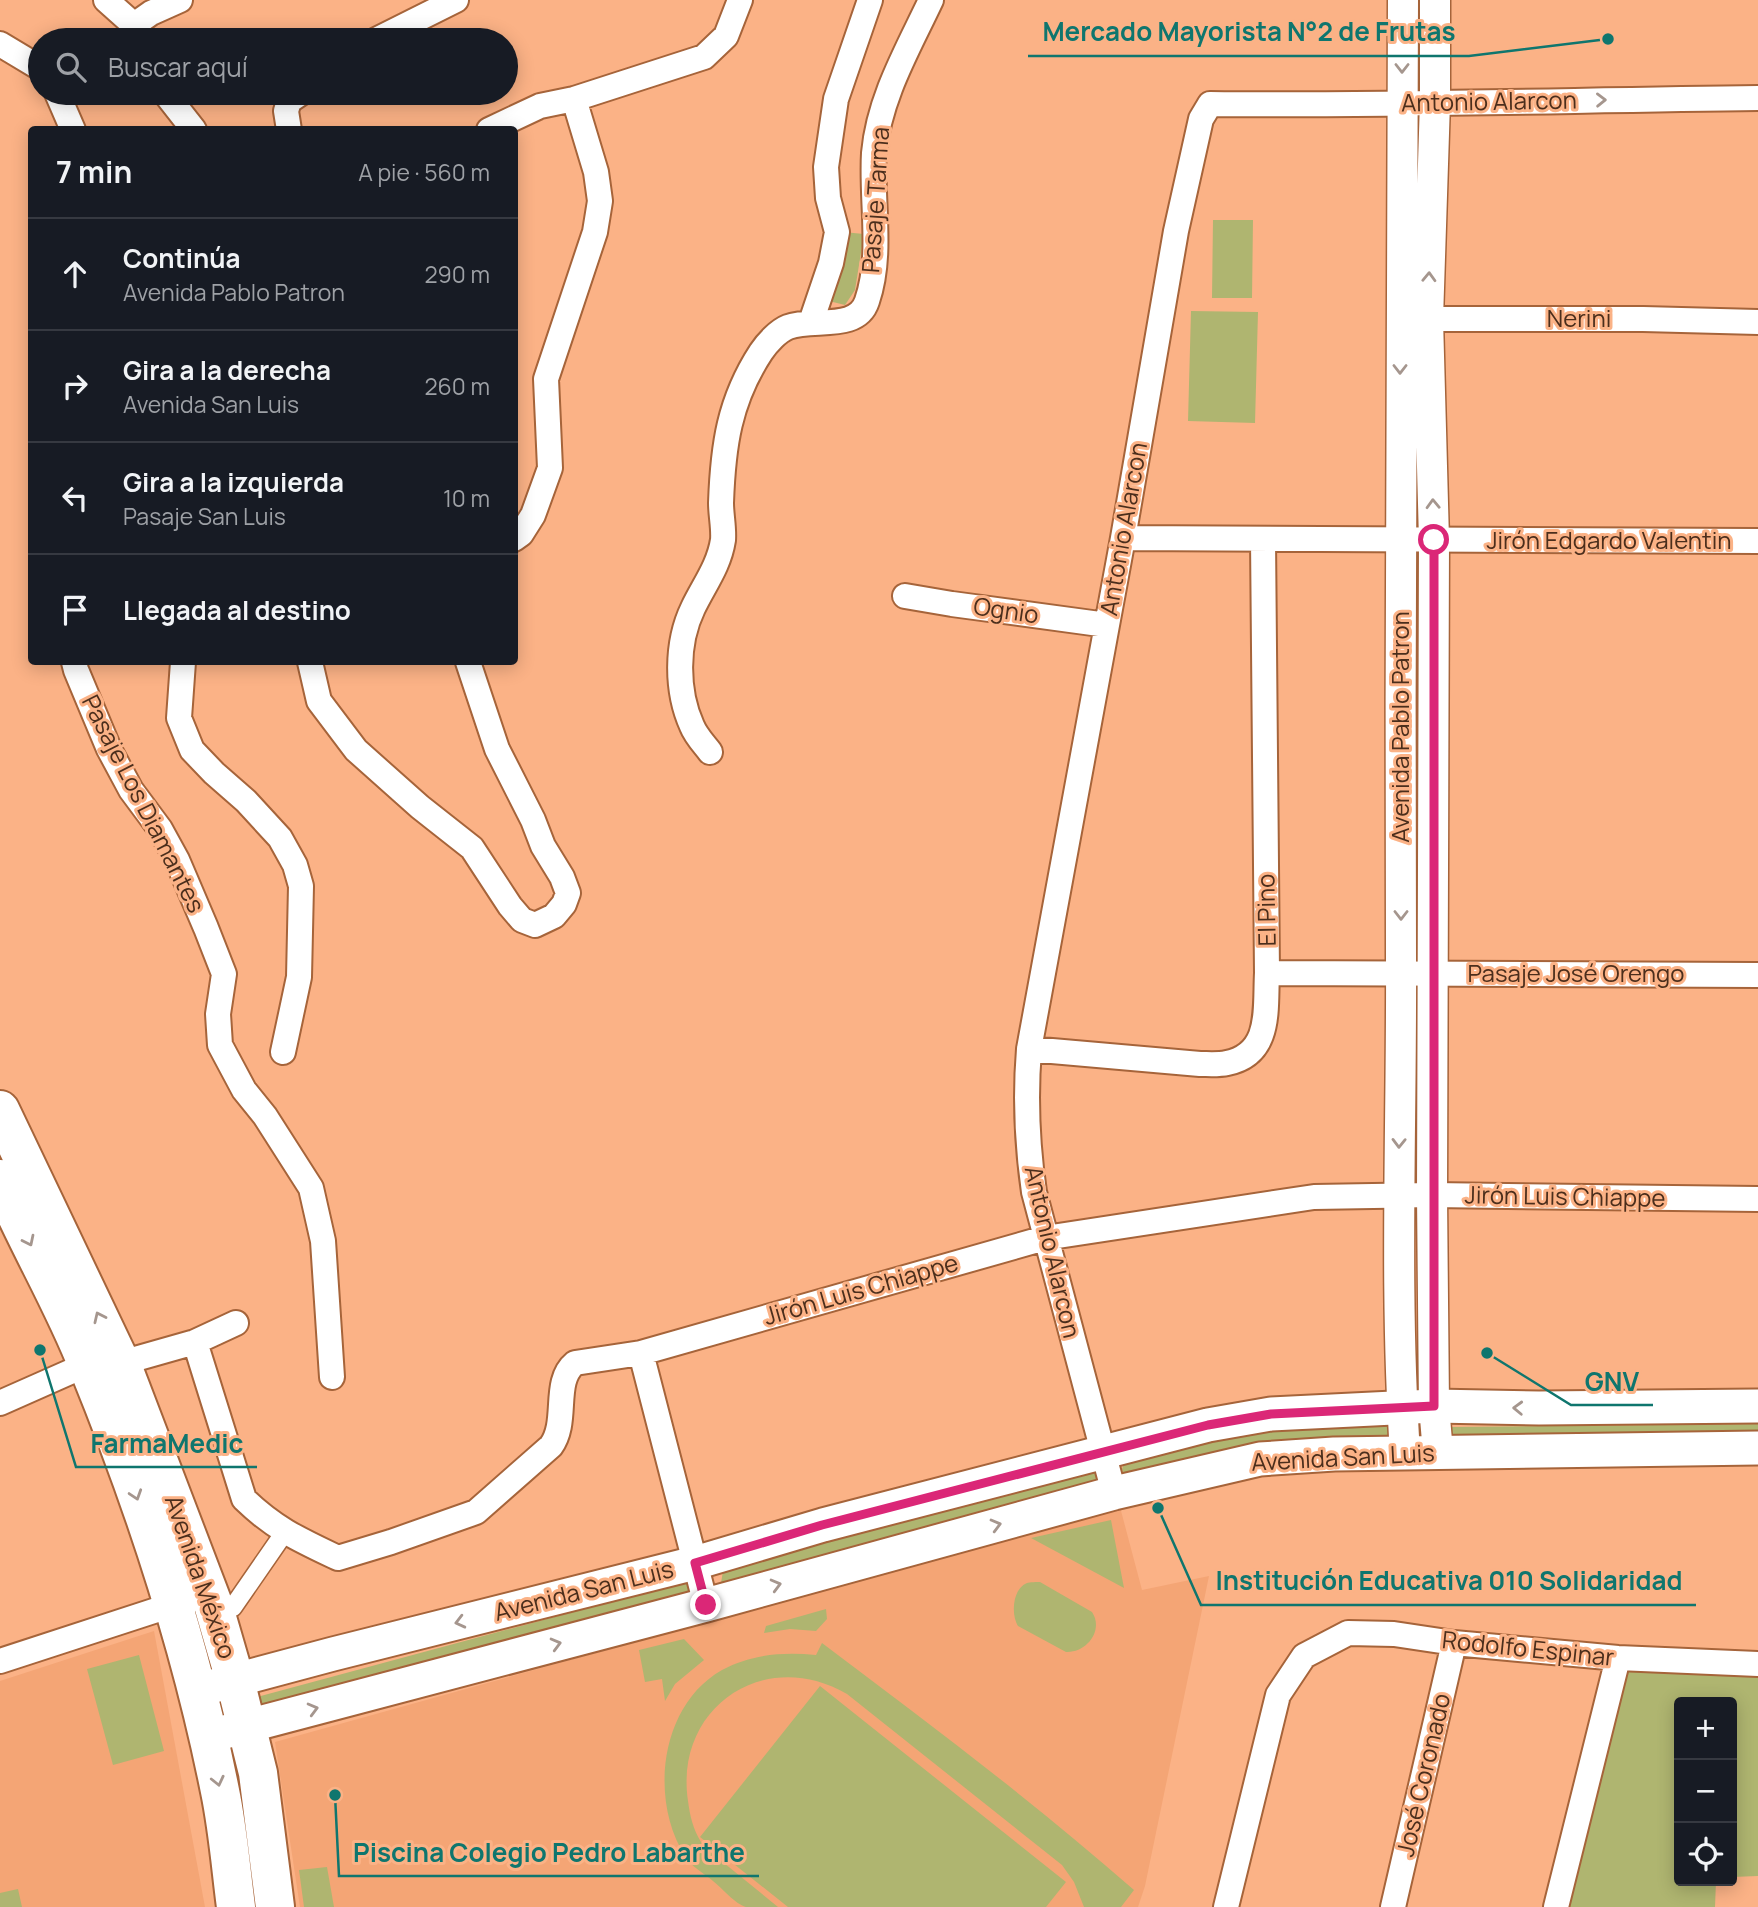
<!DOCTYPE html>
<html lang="es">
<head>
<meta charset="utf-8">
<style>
	:root { --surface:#171b24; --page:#20242c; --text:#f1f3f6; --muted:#9ea1a6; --line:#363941 }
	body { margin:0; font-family:Manrope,sans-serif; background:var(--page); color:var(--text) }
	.controls { position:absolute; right:21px; bottom:21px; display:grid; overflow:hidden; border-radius:7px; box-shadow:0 4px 18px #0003 }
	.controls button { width:63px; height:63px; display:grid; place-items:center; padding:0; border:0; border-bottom:2px solid var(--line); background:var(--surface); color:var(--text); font:35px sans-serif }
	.stop { position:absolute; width:21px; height:21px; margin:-16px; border:5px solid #db2777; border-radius:50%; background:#fff }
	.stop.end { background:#db2777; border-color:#fff; box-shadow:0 2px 7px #0008 }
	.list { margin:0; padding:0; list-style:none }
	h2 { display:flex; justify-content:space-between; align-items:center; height:91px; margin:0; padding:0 28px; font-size:30px }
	h2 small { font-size:23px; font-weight:400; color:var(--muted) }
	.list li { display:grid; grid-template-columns:46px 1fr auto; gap:21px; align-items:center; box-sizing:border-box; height:112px; padding:0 28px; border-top:2px solid var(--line) }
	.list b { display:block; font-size:26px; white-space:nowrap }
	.list p { margin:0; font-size:23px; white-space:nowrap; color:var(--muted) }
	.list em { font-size:23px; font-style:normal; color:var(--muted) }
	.icon { flex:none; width:38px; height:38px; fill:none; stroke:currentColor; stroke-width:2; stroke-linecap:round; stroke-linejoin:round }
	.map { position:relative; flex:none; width:1758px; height:1907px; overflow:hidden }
	.search { position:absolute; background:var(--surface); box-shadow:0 4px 18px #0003; left:28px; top:28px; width:490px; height:77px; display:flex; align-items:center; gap:18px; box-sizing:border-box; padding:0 24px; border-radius:38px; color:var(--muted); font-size:26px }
	.panel { position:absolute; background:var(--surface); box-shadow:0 4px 18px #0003; left:28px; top:126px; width:490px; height:539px; border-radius:7px }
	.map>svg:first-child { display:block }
</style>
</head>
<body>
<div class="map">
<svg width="1758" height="1907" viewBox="0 0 1758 1907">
	<rect width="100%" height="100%" fill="#fbb286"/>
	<!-- built -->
	<path fill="#f4a575" d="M1120,1507L1142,1590L1209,1576L1145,1886L1138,1907H300L275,1742Z
		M154,1631L205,1907H0V1681Z"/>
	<!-- green -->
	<path fill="#afb570" d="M1213,220H1253L1252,298H1212Z
		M843,232L864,234L855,290L845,305L829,301L842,270Z
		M1191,311L1258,312L1255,423L1188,421Z
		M1386,1421L1397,1428L1395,1437L1124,1476L1122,1469L1124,1463L1260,1431Z
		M1758,1424V1437L1448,1439V1427Z
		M1094,1468L1101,1481L724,1588L721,1583L723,1571Z
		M1111,1520L1124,1588L1031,1538Z
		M684,1582L689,1586L691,1595L260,1713L257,1697Z
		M1040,1582L1092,1612C1104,1630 1087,1653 1066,1652L1018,1626C1011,1615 1012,1589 1027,1583C1029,1582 1038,1582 1040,1582Z
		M826,1609L827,1619L816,1631L790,1629L764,1633L766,1626Z
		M684,1639L704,1660L675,1684L665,1701L662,1679L645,1682L639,1650Z
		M822,1643C928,1723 1034,1802 1134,1890L1121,1907H1084L1074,1882L1062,1865L847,1694C765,1646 674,1707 688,1801C690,1816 693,1829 701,1842C706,1850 717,1857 724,1863C742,1878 760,1892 778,1907C769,1907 756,1907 746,1907C735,1904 722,1888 713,1881C704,1873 690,1866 685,1856C649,1799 660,1705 722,1670C752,1654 783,1652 816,1655Z
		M139,1655L164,1751L113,1765L87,1669Z
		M1628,1670L1758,1674V1876L1732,1877V1702H1679V1881H1716L1715,1907H1569Z
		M820,1686L1066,1882L1046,1907H788L700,1837Z
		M327,1867L334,1907H304L299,1870Z
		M18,1889L22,1907H0V1893Z"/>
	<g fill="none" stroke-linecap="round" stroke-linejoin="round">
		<!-- pedestrian casing -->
		<g stroke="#a6643a" stroke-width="21">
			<path id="pedestrian" d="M213,1604L233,1607L280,1539L281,1531"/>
		</g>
		<!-- minor casing -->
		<g stroke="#a6643a" stroke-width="28">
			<path id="minor" d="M106,0L134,25L140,40
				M134,25L151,13L180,0
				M376,40L456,0
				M0,44L40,68
				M57,93L73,130
				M165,93L194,130
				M289,130L286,111L289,101L301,93
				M489,130L540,106L574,99L704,57L726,36L740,0
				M811,322L831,263L837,232L828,198L826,167L836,99L870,0
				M1409,322L1428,319H1643L1758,322
				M1123,538L1758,541
				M514,539L521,534L533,515L550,468L546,379L595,232L600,201L596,172L574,99
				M905,596L952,604L1107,625
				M74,662L76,670L109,749L131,790L160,829L177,860L206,928L224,974L218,1014L220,1045L244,1090L265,1116L311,1188L323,1241L332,1377
				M183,662L179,718L192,750L214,773L246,801L280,838L295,865L301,886L299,977L283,1052
				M310,662L319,701L356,750L420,807L472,848L510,906L522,920L535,925L554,916L564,904L568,893L562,877L543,846L533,820L497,749L468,662
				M710,752C704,744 696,736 692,726C676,691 676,643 693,608C704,585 719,566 723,540C724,528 721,515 721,503C723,446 729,401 761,352C767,343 778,331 788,327C813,317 857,332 867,301C883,254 871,202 874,153C879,98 908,49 931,0
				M1267,973L1758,975
				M1029,1049L1200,1064C1208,1064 1218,1065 1227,1063C1272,1054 1265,1009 1267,973L1263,539
				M195,1342L244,1499C275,1529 300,1540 338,1558L391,1542L476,1512L551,1446C569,1421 552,1382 575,1363L641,1353L1045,1238L1314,1197L1432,1195L1758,1199
				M641,1353L706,1605
				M121,1363L195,1342L236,1323
				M0,1403L88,1364
				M1114,1493L1034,1192C1027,1144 1025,1098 1029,1049L1123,538L1176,231L1201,119L1210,104C1392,106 1575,100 1758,98
				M0,1661L172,1605H185
				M1226,1907L1278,1695L1304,1656L1348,1633L1394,1634L1454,1643L1618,1658L1758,1664
				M1393,1907L1454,1643
				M1556,1907L1618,1658"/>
		</g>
		<!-- tertiary casing -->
		<g stroke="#a6643a" stroke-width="33">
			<path id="tertiary" d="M1403,0C1401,319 1400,638 1401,957C1402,1122 1394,1288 1405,1453
				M1435,0V102L1428,319L1434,540L1432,1195L1434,1406L1438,1453"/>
		</g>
		<!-- secondary casing -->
		<g stroke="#a6643a" stroke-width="37">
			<path id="secondary" d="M210,1687L333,1654L695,1563L823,1525L1208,1425L1271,1414L1434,1406L1539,1408L1758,1406
				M221,1733L706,1605L1114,1493L1260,1459L1334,1454L1758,1448"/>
		</g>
		<!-- primary casing -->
		<g stroke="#a6643a" stroke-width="42">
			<path id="primary" d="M0,1110L123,1368L213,1604L235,1680L258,1773L275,1907
				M0,1179C27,1243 63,1302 88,1366C144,1503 191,1646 220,1791C228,1829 231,1869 236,1907"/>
		</g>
		<!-- pedestrian -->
		<use href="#pedestrian" stroke="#fff" stroke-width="18"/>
		<!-- minor -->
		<use href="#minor" stroke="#fff" stroke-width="24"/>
		<!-- tertiary -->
		<use href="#tertiary" stroke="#fff" stroke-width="30"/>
		<!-- secondary -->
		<use href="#secondary" stroke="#fff" stroke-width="33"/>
		<!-- primary -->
		<use href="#primary" stroke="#fff" stroke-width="38"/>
	</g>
	<!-- one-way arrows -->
	<defs><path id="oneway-chevron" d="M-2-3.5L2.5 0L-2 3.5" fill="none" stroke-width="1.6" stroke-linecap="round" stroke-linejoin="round" transform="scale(1.75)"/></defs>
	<g stroke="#a5968e">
		<use href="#oneway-chevron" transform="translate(1402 68) rotate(90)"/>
		<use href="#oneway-chevron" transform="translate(1601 100) rotate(-1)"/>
		<use href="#oneway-chevron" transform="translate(1429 277) rotate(-88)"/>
		<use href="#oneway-chevron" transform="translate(1400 369) rotate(90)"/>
		<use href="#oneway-chevron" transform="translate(1433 504) rotate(-92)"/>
		<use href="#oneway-chevron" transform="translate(1401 915) rotate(90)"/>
		<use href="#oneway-chevron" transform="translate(1399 1143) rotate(91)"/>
		<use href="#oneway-chevron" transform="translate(29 1241) rotate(64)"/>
		<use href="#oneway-chevron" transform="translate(99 1317) rotate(-115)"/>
		<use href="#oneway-chevron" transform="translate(1518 1408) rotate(-178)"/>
		<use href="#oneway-chevron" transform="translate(136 1495) rotate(72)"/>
		<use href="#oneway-chevron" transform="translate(996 1525) rotate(-15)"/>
		<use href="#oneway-chevron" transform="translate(776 1585) rotate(-15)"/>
		<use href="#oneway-chevron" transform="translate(460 1622) rotate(166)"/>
		<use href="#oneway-chevron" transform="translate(556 1644) rotate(-15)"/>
		<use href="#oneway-chevron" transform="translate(313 1709) rotate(-15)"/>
		<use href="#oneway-chevron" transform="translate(218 1781) rotate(77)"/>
	</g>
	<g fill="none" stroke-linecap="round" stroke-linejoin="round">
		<!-- route -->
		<path stroke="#db2777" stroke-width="9" d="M706,1605L695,1563L822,1525L1208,1425L1271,1414L1434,1406V540"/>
	</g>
	<g text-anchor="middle" stroke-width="6" stroke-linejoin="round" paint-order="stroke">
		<!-- street labels -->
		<g font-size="24" fill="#4b2e1c" stroke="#fbb286">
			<text transform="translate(1489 102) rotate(-1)" y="8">Antonio Alarcon</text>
			<text transform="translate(876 200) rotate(-86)" y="8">Pasaje Tarma</text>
			<text x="1579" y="327">Nerini</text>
			<text transform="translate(1124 529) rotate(-80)" y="8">Antonio Alarcon</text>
			<text x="1609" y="549">Jirón Edgardo Valentin</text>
			<text transform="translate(1006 611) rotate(8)" y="8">Ognio</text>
			<text transform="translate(1401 727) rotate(-90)" y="8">Avenida Pablo Patron</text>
			<text transform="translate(143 804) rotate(63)" y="8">Pasaje Los Diamantes</text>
			<text transform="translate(1267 910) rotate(-91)" y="8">El Pino</text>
			<text x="1576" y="982">Pasaje José Orengo</text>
			<text transform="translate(1565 1197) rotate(1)" y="8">Jirón Luis Chiappe</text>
			<text transform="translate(1052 1252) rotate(77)" y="8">Antonio Alarcon</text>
			<text transform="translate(861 1290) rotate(-16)" y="8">Jirón Luis Chiappe</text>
			<text transform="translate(1343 1458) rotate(-3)" y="8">Avenida San Luis</text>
			<text transform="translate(200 1577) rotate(71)" y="8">Avenida México</text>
			<text transform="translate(584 1591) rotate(-14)" y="8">Avenida San Luis</text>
			<text transform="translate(1528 1649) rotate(6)" y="8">Rodolfo Espinar</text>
			<text transform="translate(1424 1775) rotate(-77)" y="8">José Coronado</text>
		</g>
	</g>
	<!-- callouts -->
	<path fill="none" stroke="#0f766e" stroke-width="2.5" d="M1608 39L1469 56H1028M1487 1353L1571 1405H1653M40 1350L76 1467H257M1158 1508L1201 1605H1696M335 1795L339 1876H759"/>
	<g fill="#0f766e" stroke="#fbb286" stroke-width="2.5">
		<circle cx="1608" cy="39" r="7"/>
		<circle cx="1487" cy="1353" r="7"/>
		<circle cx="40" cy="1350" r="7"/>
		<circle cx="1158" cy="1508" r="7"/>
		<circle cx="335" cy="1795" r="7"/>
	</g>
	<g font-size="26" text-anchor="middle" font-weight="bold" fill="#0f766e" stroke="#fbb286" stroke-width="6" stroke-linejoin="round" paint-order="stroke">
		<text x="1249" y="41">Mercado Mayorista N°2 de Frutas</text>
		<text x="1612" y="1391">GNV</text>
		<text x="167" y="1453">FarmaMedic</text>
		<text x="1449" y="1590">Institución Educativa 010 Solidaridad</text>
		<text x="549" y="1862">Piscina Colegio Pedro Labarthe</text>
	</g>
</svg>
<div class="controls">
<button>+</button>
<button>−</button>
<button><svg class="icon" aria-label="locate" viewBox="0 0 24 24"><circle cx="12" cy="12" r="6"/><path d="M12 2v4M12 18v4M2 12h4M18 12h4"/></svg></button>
</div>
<div class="stop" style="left:1434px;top:540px"></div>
<div class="stop end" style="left:706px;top:1605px"></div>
<div class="search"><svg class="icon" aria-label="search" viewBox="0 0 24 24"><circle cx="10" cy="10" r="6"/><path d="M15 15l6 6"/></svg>Buscar aquí</div>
<section class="panel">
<h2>7 min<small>A pie · 560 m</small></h2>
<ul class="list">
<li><svg class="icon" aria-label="ahead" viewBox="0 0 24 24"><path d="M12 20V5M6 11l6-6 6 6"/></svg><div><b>Continúa</b><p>Avenida Pablo Patron</p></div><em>290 m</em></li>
<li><svg class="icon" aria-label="right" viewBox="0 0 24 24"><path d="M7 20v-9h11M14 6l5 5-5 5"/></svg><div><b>Gira a la derecha</b><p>Avenida San Luis</p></div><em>260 m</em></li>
<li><svg class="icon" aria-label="left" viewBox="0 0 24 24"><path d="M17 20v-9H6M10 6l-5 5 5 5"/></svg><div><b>Gira a la izquierda</b><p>Pasaje San Luis</p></div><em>10 m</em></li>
<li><svg class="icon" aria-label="arrive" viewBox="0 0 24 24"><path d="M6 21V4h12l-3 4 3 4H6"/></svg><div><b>Llegada al destino</b></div></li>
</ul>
</section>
</div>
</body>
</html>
